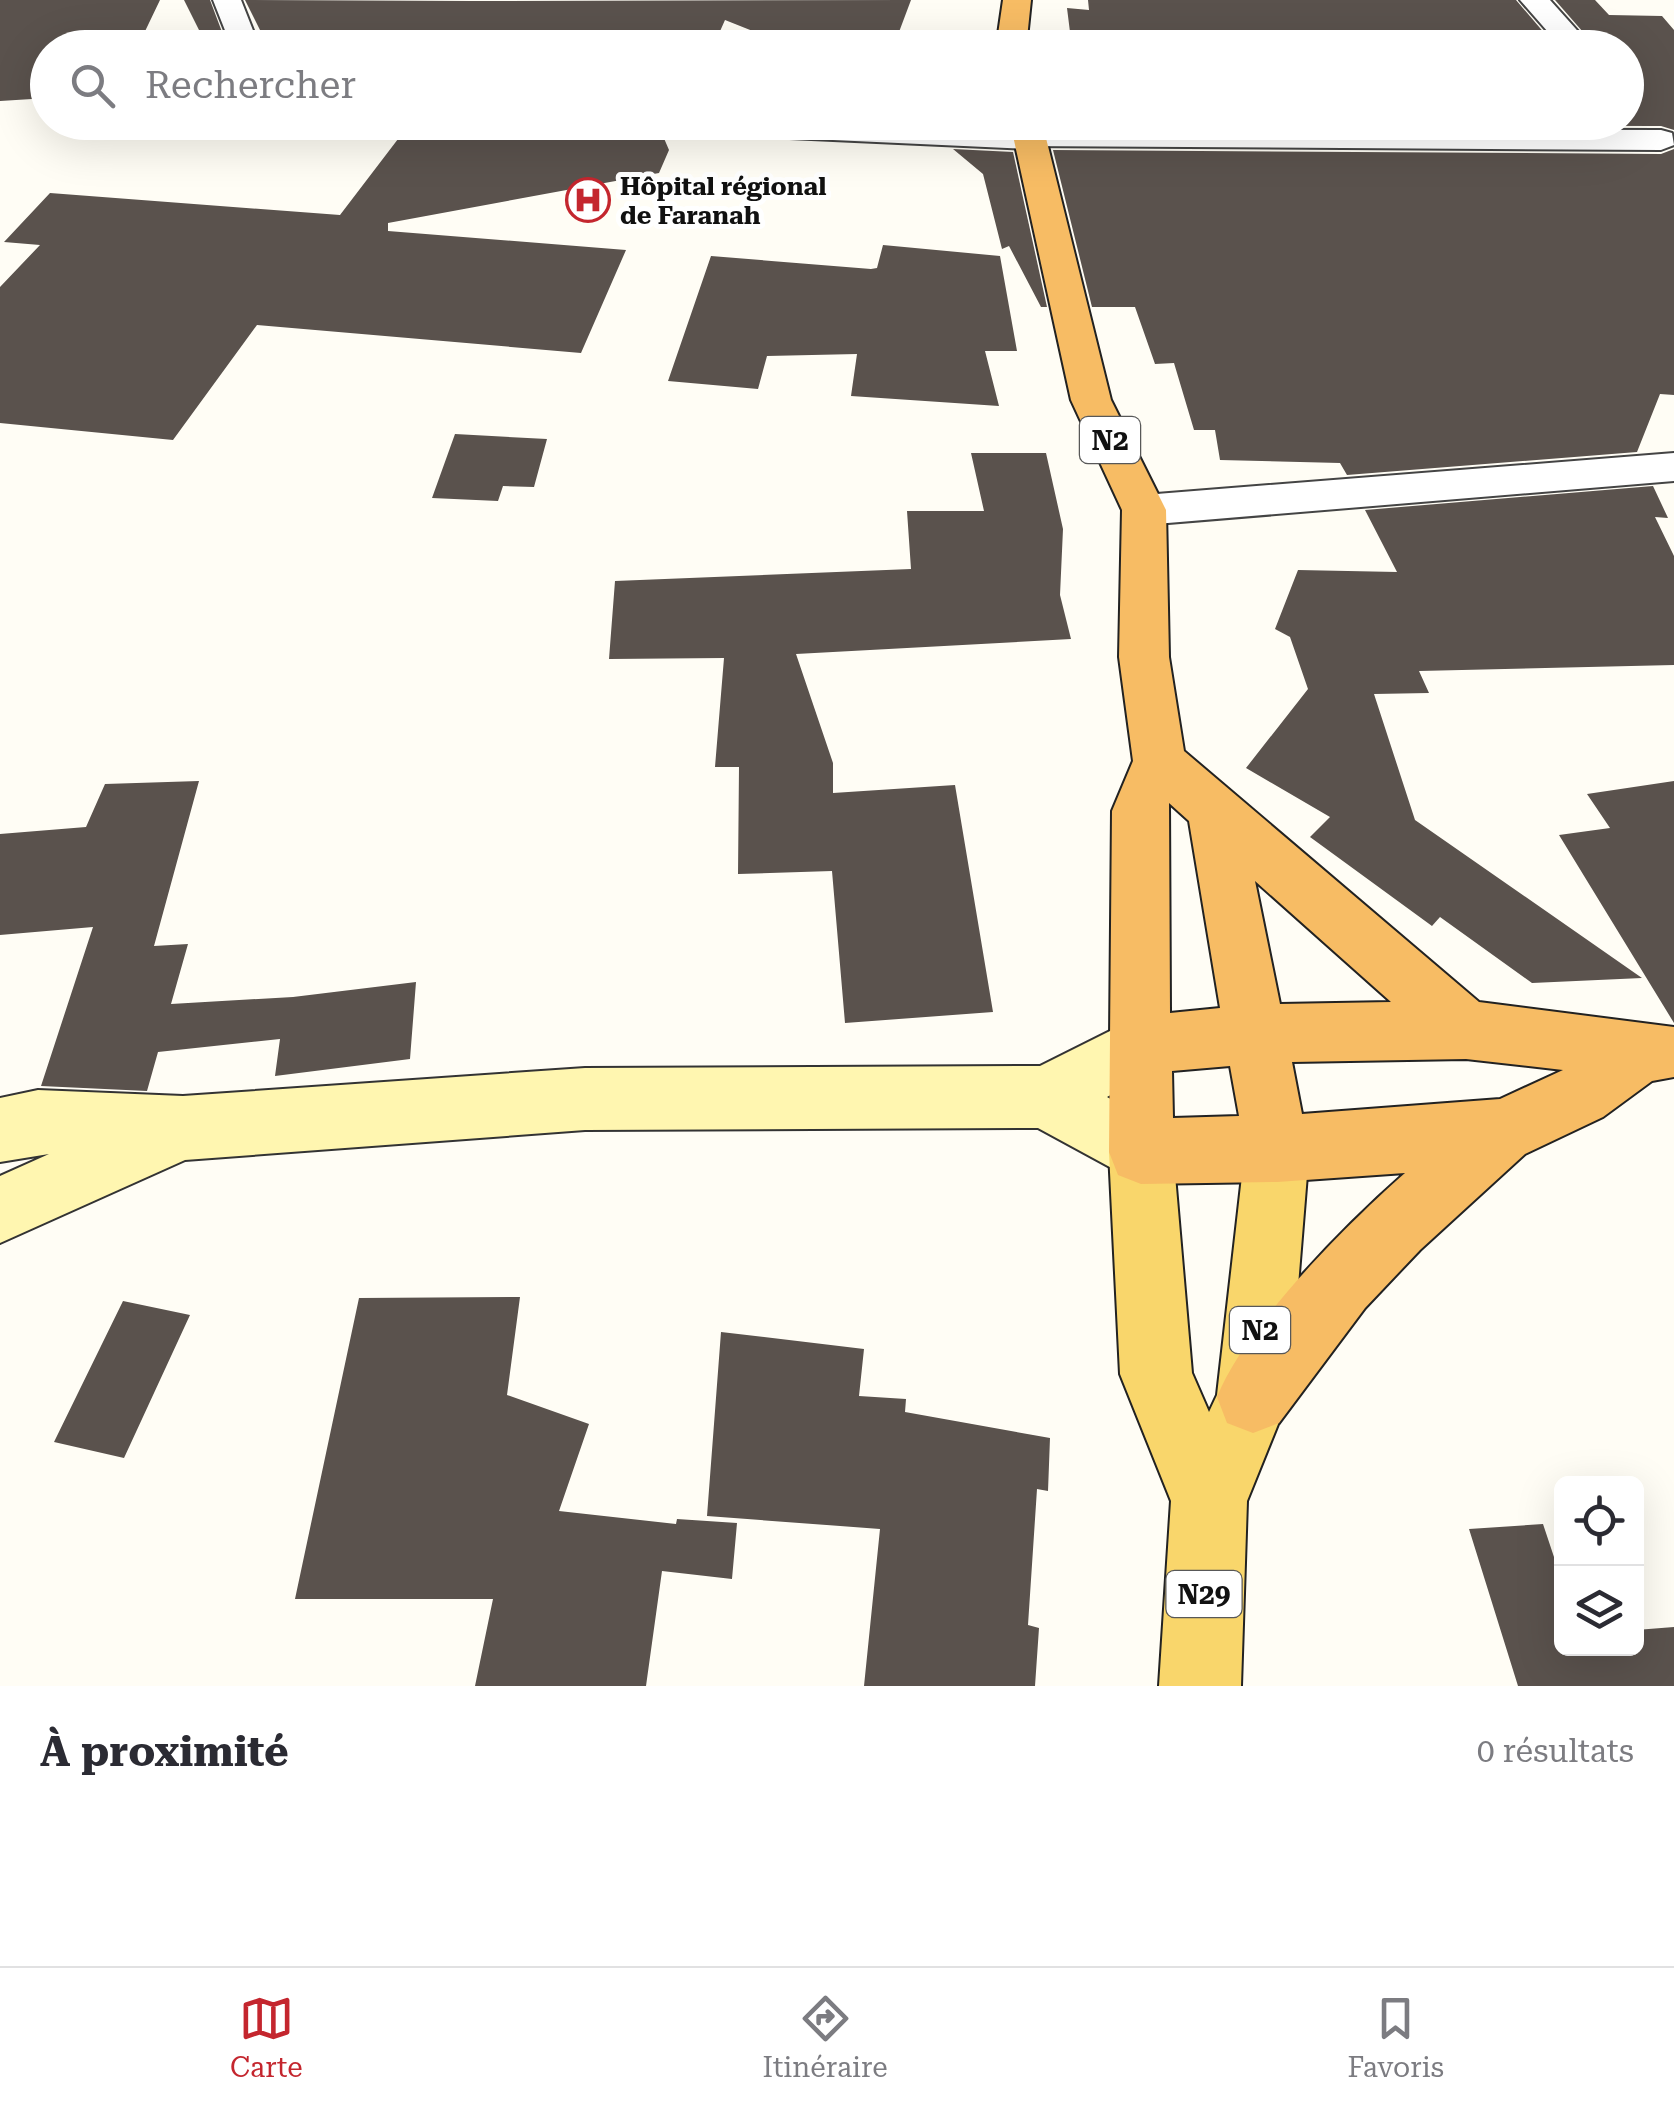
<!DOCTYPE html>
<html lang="fr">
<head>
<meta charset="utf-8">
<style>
	:root { --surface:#fff; --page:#f7f7f7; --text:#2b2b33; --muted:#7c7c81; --line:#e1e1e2; --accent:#c4262e }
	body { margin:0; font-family:"Roboto Serif",serif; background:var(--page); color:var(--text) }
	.controls { position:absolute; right:30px; bottom:30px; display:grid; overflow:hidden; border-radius:15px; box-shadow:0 10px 40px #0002 }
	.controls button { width:90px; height:90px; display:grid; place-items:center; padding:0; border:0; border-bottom:2px solid var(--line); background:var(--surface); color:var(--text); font:50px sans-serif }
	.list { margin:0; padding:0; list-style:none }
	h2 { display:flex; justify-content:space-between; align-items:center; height:130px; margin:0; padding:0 40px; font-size:42px }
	h2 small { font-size:32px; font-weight:400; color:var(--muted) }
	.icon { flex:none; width:55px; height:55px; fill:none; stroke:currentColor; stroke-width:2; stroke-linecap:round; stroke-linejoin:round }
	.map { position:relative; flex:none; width:1674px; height:1686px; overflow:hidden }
	.search { position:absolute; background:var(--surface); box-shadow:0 10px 40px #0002; left:30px; right:30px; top:30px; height:110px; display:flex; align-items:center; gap:25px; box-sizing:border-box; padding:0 35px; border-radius:55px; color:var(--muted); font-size:38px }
	.sheet { height:280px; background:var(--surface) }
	nav { display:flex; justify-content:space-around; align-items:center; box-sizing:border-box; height:140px; border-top:2px solid var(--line); background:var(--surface); font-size:28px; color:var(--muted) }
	nav a { display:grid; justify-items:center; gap:5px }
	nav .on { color:var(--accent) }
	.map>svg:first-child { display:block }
</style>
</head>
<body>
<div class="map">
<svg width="1674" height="1686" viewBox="0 0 1674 1686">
	<rect width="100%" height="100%" fill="#fffdf5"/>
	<!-- building -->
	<path fill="#5a524d" d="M0,0H160L137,48H48V98L0,101Z
		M184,0H210L228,48H208Z
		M245,0L469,1L911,0L893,48H796L725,20L713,47L592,33L580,48H269Z
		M1088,0H1516L1557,48H1072L1067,8L1089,10Z
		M1555,0H1595L1609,15L1662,16L1674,30V130L1661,126L1083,125L1626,122V48H1597Z
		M411,122H635L663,136L669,150L659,173L388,223V231L626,250L581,353L257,325L173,440L0,423V287L40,245L4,242L50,193L340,215Z
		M953,149L1013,152L1047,307H1041L1009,246L1002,249L983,174Z
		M1674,149V395L1660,394L1637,452L1347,475L1340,463L1220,460L1215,430H1194L1174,363L1155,364L1135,307H1092L1053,150L1661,154Z
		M883,245L1000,256L1017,351H985L999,406L851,396L857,354L767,356L758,389L668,381L711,256L871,269L877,268Z
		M455,434L547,439L534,487L503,486L498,501L432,498Z
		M971,453H1046L1063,529L1060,595L1071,639L796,654L833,763V793L955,785L993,1012L845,1023L832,871L738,874L739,767H715L724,658L609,659L615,581L911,569L907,511H984Z
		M1653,486L1668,518L1655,517L1674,556V665L1419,671L1429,693L1374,694L1415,820L1642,978L1532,983L1440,917L1432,926L1310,837L1330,817L1246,768L1308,689L1290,637L1275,629L1298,570L1397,572L1365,510Z
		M199,781L154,946L188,944L171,1004L293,997L416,982L410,1059L275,1076L280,1039L158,1052L147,1091L41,1086L93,927L0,935V834L86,827L105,784Z
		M1674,781V1023L1559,835L1610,828L1587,794Z
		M520,1297L507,1395L589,1424L559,1511L676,1524L677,1519L737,1523L732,1579L662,1571L646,1686H475L493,1599H295L359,1298Z
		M123,1301L190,1315L124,1458L54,1442Z
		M721,1332L864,1349L859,1396L906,1399L905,1412L1050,1438L1048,1491L1037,1489L1028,1625L1039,1628L1035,1686H864L880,1529L707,1516Z
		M1543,1524L1562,1581V1648H1636V1630L1674,1627V1686H1518L1469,1529Z"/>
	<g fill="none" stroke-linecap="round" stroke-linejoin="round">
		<!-- minor casing -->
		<g stroke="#444" stroke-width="4">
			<path id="minor" d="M1520,0H1550L1593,48H1562Z
				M1029,129L1661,130L1672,133L1674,145L1661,150L1018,146L1013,139L1018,132Z
				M1674,453V481L1144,525L1128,521L1122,510L1128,499L1144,495Z"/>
		</g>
		<!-- tertiary casing -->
		<g stroke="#444" stroke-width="4">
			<path id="tertiary" d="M213,0H241L256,38L265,48H232Z
				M639,122H878L1029,129L1045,139L1029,149L655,132Z"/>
		</g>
		<!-- secondary casing -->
		<g stroke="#333" stroke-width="4">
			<path id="secondary" d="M1140,1016L1162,1024L1171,1045L1162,1066L1107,1097L1164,1129L1173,1152L1164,1175L1141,1184L1038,1128L585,1130L185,1160L0,1243V1176L49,1154L0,1162V1098L38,1090L183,1096L585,1068L1040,1066Z"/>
		</g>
		<!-- primary casing -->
		<g stroke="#222" stroke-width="4">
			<path id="primary" d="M1277,1118L1300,1127L1309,1150L1289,1397L1247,1501L1241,1686H1159L1171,1501L1120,1374L1109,1152L1118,1129L1141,1120L1164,1129L1173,1152L1192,1373L1209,1412L1217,1395L1245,1150L1254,1127Z"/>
		</g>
		<!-- trunk casing -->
		<g stroke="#222" stroke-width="4">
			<path id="trunk" d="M1003,0H1031L1026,48H996Z
				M1010,122H1042L1111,400L1166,510L1169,657L1184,751L1479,1002L1674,1027V1077L1652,1081L1603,1117L1525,1154L1420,1250L1365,1308L1279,1423L1253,1433L1227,1423L1217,1397C1246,1325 1346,1225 1405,1173L1277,1182L1141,1184L1118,1175L1109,1152L1112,811L1133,761L1119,657L1122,510L1071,400ZM1169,803L1189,821L1220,1008L1170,1013ZM1255,881L1391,1002L1280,1004ZM1466,1059L1563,1070L1500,1099L1302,1114L1292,1062ZM1230,1066L1239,1116L1173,1118L1172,1071Z"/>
		</g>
		<!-- minor -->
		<use href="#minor" fill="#fff" fill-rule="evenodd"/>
		<!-- tertiary -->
		<use href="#tertiary" fill="#fff" fill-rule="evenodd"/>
		<!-- secondary -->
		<use href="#secondary" fill="#fff6b0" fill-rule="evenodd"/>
		<!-- primary -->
		<use href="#primary" fill="#f9d66b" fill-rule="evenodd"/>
		<!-- trunk -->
		<use href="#trunk" fill="#f7bc64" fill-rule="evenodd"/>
	</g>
	<!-- icons -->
	<defs>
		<g id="hospital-ring" transform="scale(2.25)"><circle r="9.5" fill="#fff" stroke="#c4262e" stroke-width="1.5"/><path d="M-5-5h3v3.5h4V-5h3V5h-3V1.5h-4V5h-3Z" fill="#c4262e"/></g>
	</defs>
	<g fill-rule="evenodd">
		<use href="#hospital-ring" x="588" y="200"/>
	</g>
	<g text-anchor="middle" stroke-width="10" stroke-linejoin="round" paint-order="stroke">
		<!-- far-poi labels -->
		<g font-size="25" font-weight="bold" fill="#111" stroke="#fff" text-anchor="start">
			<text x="620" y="195">Hôpital régional<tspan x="620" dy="29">de Faranah</tspan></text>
		</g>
		<!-- shield labels -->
		<g fill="#fff" stroke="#585858" stroke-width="2.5">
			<rect x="1080" y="417" width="60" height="46" rx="8"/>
			<rect x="1230" y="1307" width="60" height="46" rx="8"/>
			<rect x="1166.5" y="1571" width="75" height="46" rx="8"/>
		</g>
		<g font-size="28" font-weight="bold" fill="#111">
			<text x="1110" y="450">N2</text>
			<text x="1260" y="1340">N2</text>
			<text x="1204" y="1604">N29</text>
		</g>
	</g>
</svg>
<div class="controls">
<button><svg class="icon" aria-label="locate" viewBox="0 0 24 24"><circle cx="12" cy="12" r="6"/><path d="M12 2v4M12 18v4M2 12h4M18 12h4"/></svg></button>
<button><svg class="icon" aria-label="layers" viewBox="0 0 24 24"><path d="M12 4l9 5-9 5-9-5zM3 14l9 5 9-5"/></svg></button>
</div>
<div class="search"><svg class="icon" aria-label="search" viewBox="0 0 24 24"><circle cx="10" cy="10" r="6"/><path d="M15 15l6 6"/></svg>Rechercher</div>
</div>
<section class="sheet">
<h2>À proximité<small>0 résultats</small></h2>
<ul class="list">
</ul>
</section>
<nav>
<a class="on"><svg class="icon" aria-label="map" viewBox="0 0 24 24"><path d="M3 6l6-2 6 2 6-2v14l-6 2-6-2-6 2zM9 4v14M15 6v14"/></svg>Carte</a>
<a><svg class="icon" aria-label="directions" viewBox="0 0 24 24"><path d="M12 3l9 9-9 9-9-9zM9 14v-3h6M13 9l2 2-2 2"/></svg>Itinéraire</a>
<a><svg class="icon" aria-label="saved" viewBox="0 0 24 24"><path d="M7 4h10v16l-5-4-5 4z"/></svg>Favoris</a>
</nav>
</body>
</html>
